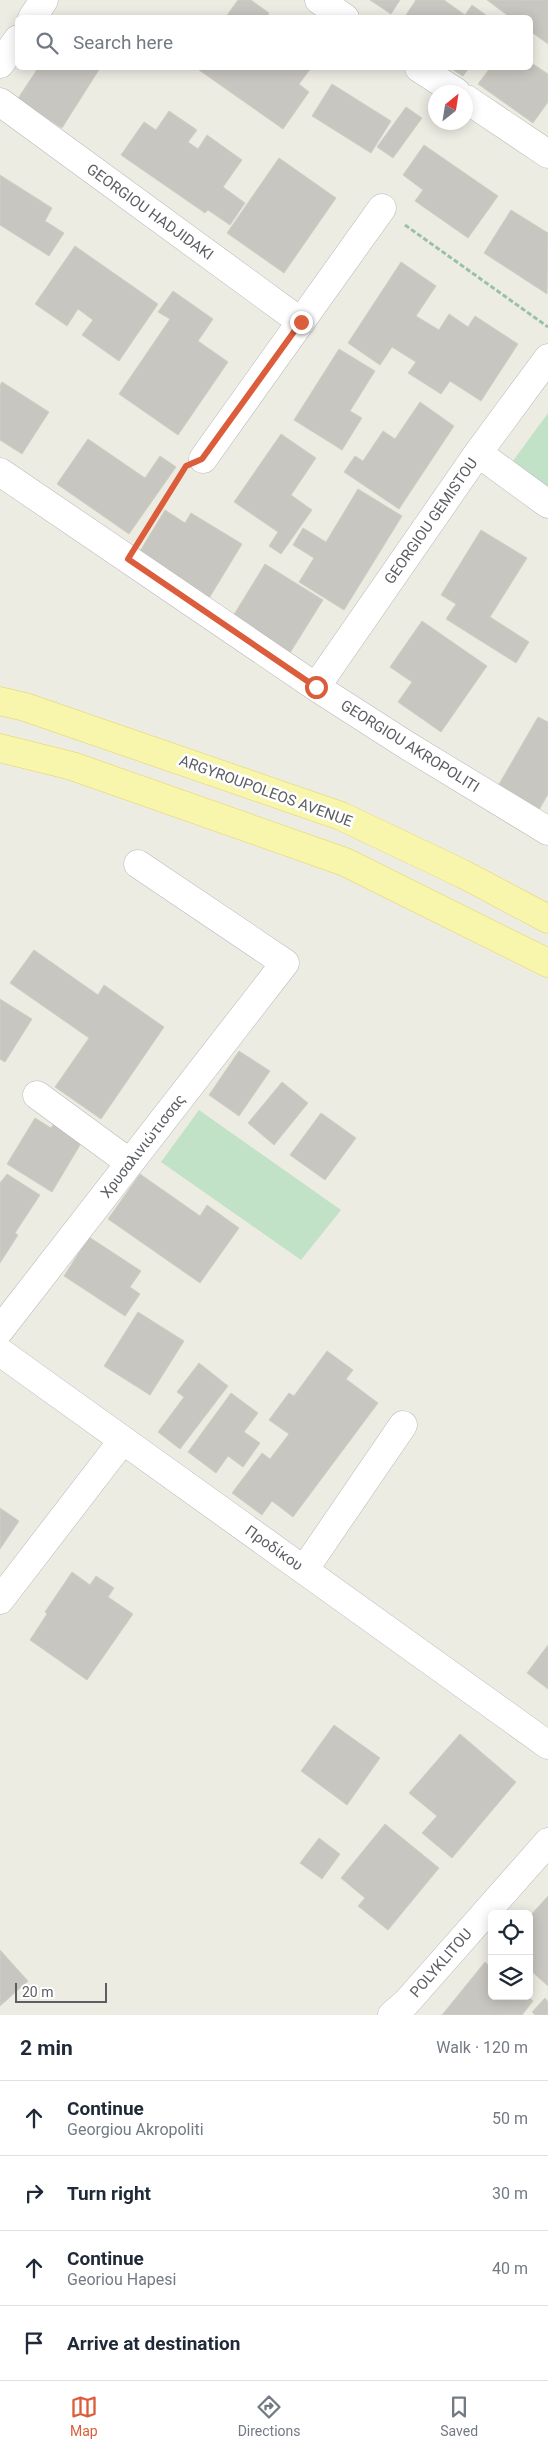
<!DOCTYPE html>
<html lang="en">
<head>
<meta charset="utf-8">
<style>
	:root { --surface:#fff; --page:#f6f6f7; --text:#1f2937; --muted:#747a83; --line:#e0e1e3; --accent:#db5d3b }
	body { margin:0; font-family:Roboto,sans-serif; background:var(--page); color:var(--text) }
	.controls { position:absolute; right:15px; bottom:15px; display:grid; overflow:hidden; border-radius:8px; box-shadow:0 2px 12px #0003 }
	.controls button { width:45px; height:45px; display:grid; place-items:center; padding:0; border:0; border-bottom:1px solid var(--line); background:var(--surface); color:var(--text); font:25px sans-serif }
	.compass { position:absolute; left:428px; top:85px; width:45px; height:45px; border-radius:50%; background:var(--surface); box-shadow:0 2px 12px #0003; rotate:30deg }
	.scale { position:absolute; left:15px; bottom:12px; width:92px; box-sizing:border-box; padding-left:5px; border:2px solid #5b5e63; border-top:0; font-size:14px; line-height:18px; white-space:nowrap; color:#5b5e63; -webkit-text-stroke:4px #fff; paint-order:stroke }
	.stop { position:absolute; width:15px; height:15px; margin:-11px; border:4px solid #db5d3b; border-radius:50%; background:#fff }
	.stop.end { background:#db5d3b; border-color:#fff; box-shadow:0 1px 5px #0008 }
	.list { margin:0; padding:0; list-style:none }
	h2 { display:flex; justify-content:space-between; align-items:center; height:65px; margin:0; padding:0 20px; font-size:21px }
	h2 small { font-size:16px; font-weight:400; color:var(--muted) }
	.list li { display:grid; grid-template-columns:32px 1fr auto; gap:15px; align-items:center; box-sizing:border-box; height:75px; padding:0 20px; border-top:1px solid var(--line) }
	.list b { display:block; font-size:19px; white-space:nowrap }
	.list p { margin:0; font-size:16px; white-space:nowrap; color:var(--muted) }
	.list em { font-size:16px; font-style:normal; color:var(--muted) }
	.icon { flex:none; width:28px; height:28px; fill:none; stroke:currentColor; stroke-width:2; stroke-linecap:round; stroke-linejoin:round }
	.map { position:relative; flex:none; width:548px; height:2015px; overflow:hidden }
	.search { position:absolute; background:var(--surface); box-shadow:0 2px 12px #0003; left:15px; right:15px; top:15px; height:55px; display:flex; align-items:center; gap:12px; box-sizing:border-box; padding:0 18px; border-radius:8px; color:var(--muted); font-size:19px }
	.sheet { height:365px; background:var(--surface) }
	nav { display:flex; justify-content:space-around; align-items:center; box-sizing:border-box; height:70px; border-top:1px solid var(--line); background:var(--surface); font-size:14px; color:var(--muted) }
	nav a { display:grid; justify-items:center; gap:2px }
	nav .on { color:var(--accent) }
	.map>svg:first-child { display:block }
</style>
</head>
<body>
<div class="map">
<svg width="548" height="2015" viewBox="0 0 548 2015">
	<rect width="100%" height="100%" fill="#edece3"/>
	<!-- green -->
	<path fill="#c1e2c6" d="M548,413V493L510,465Z
		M199,1110L341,1210L301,1260L161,1162Z"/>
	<!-- building -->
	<path fill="#c8c6c0" stroke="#d1cec2" d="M238,0H251L269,13L266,18H225Z
		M370,0H400L391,14Z
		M416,0H444L465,15L472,5L490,18H404Z
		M487,0H548V44L530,31V18H511Z
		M530,62L548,74V102L533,123L478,84L490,68H530Z
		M38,68H100L62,128L17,100Z
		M201,68H311L299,84L309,92L283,129L199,70Z
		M450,68H469L463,76Z
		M332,84L391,121L371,153L312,116Z
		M406,107L422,118L393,158L377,147Z
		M169,111L197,130L188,142L198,149L207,135L242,160L223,187L245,203L230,225L208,210L205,213L121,155L144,122L156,130Z
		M424,145L498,196L468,238L415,201L423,190L403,175Z
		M279,158L336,198L284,273L227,233Z
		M0,175L52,208L45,221L64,233L49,256L0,225Z
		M511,210L548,233L547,294L484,253Z
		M75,246L158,304L119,361L82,335L93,320L78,309L67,326L35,304Z
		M401,262L436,286L416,316L439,330L449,314L468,327L475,316L518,344L481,401L450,381L441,394L408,373L416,362L392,347L380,365L348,343Z
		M173,291L213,319L198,341L228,362L178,435L119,394L170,319L158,312Z
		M339,349L375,371L350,411L362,418L342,450L294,420Z
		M2,382L49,412L22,454L0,440V385Z
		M420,402L454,426L399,509L344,472L355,456L363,461L383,431L395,439Z
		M281,434L316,458L291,495L312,510L281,554L269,546L278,532L234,502Z
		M88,439L145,478L160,456L176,467L129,534L57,484Z
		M358,489L402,516L344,610L299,582L314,558L293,545L303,528L326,542Z
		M165,510L185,523L191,513L242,544L208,600L137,556Z
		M481,530L527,558L490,617L529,642L516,663L446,619L456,604L441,595Z
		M265,564L323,600L288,656L230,621Z
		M422,621L487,666L441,732L398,702L412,682L390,667Z
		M538,717L548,722V794L539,810L498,786Z
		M34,950L98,995L104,985L164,1027L101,1119L55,1087L89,1038L10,983Z
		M0,999L32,1019L5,1062L0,1059Z
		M239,1051L270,1071L239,1116L209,1095Z
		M282,1082L308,1103L274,1145L248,1123Z
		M321,1113L356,1138L325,1180L290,1155Z
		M35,1118L51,1128L55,1122L83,1140L52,1192L7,1164Z
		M7,1174L40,1195L15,1233L18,1235L0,1263V1183Z
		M140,1174L200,1216L207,1205L239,1228L200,1283L108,1219Z
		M89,1237L141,1271L130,1287L140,1294L125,1316L64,1276Z
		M138,1312L184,1341L150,1395L104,1366Z
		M327,1351L353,1370L346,1379L378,1403L293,1517L272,1501L262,1515L232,1493L262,1453L270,1459L289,1434L269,1420L289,1393L294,1396Z
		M199,1363L228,1386L180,1449L158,1432L184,1397L177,1392Z
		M231,1393L258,1413L244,1432L260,1443L243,1467L228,1456L216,1473L188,1452Z
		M0,1508L19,1521L0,1549Z
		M72,1572L90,1585L96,1576L114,1588L108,1597L133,1614L87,1680L30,1640L47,1614L45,1612Z
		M548,1645V1689L527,1673Z
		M334,1725L380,1758L347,1805L301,1771Z
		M460,1734L516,1782L452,1858L422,1833L437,1816L409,1793Z
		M385,1824L439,1868L388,1930L358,1906L365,1898L341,1878Z
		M319,1838L340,1854L322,1879L300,1863Z
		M548,1896V1986L529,1969V1917Z
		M0,1950L28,1981L0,2006Z
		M485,1962L492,1968V1996H527L533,2001L522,2015H442Z
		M545,1998L548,2002V2015H535L532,2012Z"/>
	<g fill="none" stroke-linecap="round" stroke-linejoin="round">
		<!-- minor casing -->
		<g stroke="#b6b8bc" stroke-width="29">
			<path id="minor" d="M319,0L345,18
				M32,18L44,0
				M0,64L18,39
				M419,68L456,92
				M466,99L548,154
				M0,102L301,322
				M478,453L548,504
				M203,459L382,208
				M0,472L316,687L408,746L548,831
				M316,687L478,453L548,358
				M37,1095L130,1163
				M0,1330L285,963L138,864
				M0,1352L548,1745
				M304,1570L403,1425
				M0,1600L123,1440
				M392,2015L406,2003L548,1842"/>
		</g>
		<!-- major casing -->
		<g stroke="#e6d363" stroke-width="29">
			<path id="major" d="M0,701L25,707L341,816L463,874L548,919
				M0,748L72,766L345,862L548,963"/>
		</g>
		<!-- path -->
		<path stroke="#9ac0aa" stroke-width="3" stroke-dasharray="5 2.5" stroke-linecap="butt" d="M405,225L548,327
			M143,535L179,476"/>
		<!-- minor -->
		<use href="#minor" stroke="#fff" stroke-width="28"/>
		<!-- major -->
		<use href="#major" stroke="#f8f6ad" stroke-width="28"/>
	</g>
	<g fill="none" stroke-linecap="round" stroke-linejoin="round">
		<!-- route -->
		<path stroke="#db5d3b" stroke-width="6" d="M301,322L202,459L186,466L128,559L316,687"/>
	</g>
	<g text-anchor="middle" stroke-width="5" stroke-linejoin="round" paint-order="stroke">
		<!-- street labels -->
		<g font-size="15" fill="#5b5e63" stroke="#fff">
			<text transform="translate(150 212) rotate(36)" y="5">GEORGIOU HADJIDAKI</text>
			<text transform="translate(431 521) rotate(-55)" y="5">GEORGIOU GEMISTOU</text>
			<text transform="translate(410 746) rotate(32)" y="5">GEORGIOU AKROPOLITI</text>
			<text transform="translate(266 791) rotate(20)" y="5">ARGYROUPOLEOS AVENUE</text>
			<text transform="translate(143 1146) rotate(-52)" y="5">Χρυσαλινιώτισσας</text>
			<text transform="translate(274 1548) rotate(35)" y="5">Προδίκου</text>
			<text transform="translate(441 1963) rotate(-49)" y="5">POLYKLITOU</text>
		</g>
	</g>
</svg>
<div class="controls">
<button><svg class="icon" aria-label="locate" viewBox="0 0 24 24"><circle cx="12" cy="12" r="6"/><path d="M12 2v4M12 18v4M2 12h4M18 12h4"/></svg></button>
<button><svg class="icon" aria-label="layers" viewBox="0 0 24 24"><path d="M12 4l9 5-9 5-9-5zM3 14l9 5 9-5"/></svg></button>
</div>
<svg class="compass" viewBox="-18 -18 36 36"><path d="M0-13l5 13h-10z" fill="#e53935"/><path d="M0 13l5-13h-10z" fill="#747a83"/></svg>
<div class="scale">20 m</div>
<div class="stop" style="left:316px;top:687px"></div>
<div class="stop end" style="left:301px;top:322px"></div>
<div class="search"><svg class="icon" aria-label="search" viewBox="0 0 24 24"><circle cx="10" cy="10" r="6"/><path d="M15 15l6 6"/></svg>Search here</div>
</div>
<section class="sheet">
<h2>2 min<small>Walk · 120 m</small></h2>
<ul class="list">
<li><svg class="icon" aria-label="ahead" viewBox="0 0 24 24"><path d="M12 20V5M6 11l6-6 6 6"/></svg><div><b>Continue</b><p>Georgiou Akropoliti</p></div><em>50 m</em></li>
<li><svg class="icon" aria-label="right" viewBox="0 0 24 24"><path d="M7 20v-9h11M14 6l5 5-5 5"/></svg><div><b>Turn right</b></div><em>30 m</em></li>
<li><svg class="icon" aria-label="ahead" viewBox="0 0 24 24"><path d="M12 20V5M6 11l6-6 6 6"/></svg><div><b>Continue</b><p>Georiou Hapesi</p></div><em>40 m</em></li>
<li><svg class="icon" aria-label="arrive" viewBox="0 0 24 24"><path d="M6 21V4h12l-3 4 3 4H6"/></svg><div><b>Arrive at destination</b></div></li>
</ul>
</section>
<nav>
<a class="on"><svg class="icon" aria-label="map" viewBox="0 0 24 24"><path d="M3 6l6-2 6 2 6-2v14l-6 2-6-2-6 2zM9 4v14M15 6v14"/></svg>Map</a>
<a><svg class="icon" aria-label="directions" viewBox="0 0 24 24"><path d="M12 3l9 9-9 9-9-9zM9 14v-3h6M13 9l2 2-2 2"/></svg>Directions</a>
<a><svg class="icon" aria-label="saved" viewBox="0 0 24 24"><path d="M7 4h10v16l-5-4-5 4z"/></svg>Saved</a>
</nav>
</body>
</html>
